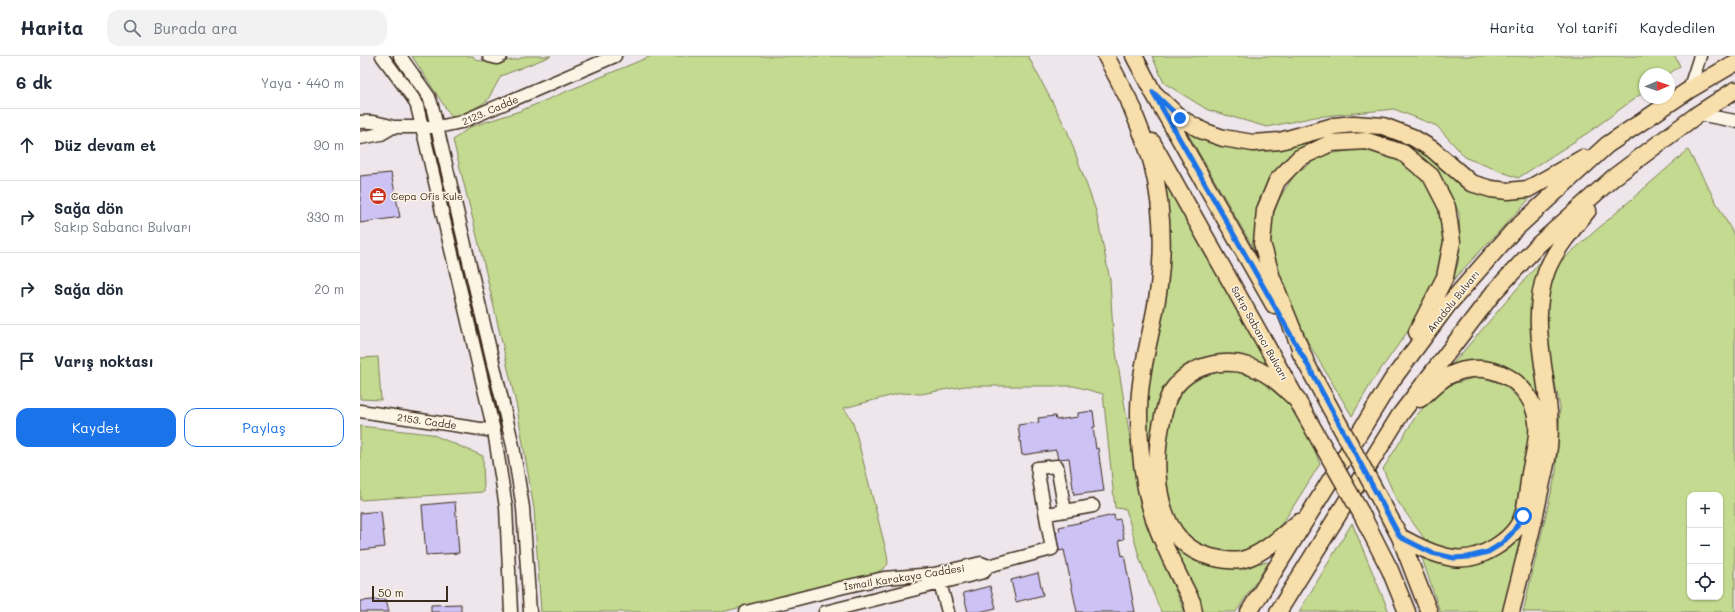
<!DOCTYPE html>
<html lang="tr">
<head>
<meta charset="utf-8">
<style>
	:root { --surface:#fff; --page:#f2f2f3; --text:#1f2937; --muted:#747a83; --line:#e0e1e3; --accent:#1a73e8 }
	body { margin:0; font-family:Mali,sans-serif; background:var(--page); color:var(--text) }
	.controls { position:absolute; right:12px; bottom:12px; display:grid; overflow:hidden; border-radius:8px; box-shadow:0 1px 3px #0004 }
	.controls button { width:36px; height:36px; display:grid; place-items:center; padding:0; border:0; border-bottom:1px solid var(--line); background:var(--surface); color:var(--text); font:20px sans-serif }
	.compass { position:absolute; left:1279px; top:12px; width:36px; height:36px; border-radius:50%; background:var(--surface); box-shadow:0 1px 3px #0004; rotate:88deg }
	.scale { position:absolute; left:12px; bottom:10px; width:76px; box-sizing:border-box; padding-left:4px; border:2px solid #3b2a1e; border-top:0; font-size:11px; line-height:14px; white-space:nowrap; color:#3b2a1e; -webkit-text-stroke:3px #fcf5e5; paint-order:stroke }
	.stop { position:absolute; width:12px; height:12px; margin:-9px; border:3px solid #1a73e8; border-radius:50%; background:#fff }
	.stop.end { background:#1a73e8; border-color:#fff; box-shadow:0 1px 4px #0008 }
	.list { margin:0; padding:0; list-style:none }
	h2 { display:flex; justify-content:space-between; align-items:center; height:52px; margin:0; padding:0 16px; font-size:17px }
	h2 small { font-size:13px; font-weight:400; color:var(--muted) }
	.list li { display:grid; grid-template-columns:26px 1fr auto; gap:12px; align-items:center; box-sizing:border-box; height:72px; padding:0 16px; border-top:1px solid var(--line) }
	.list b { display:block; font-size:15px; white-space:nowrap }
	.list p { margin:0; font-size:13px; white-space:nowrap; color:var(--muted) }
	.list em { font-size:13px; font-style:normal; color:var(--muted) }
	.actions { display:flex; gap:8px; padding:12px 16px }
	.actions a { flex:1; padding:9px 0; border:1px solid var(--accent); border-radius:12px; text-align:center; font-size:14px; color:var(--accent) }
	.actions .main { background:var(--accent); color:#fff }
	.icon { flex:none; width:22px; height:22px; fill:none; stroke:currentColor; stroke-width:2; stroke-linecap:round; stroke-linejoin:round }
	.map { position:relative; flex:none; width:1375px; height:556px; overflow:hidden }
	header { display:flex; align-items:center; gap:24px; box-sizing:border-box; height:56px; padding:0 20px; background:var(--surface); border-bottom:1px solid var(--line) }
	header strong { font-size:19px }
	nav { display:flex; gap:22px; margin-inline-start:auto; font-size:14px }
	.search { width:280px; height:36px; background:var(--page); display:flex; align-items:center; gap:10px; box-sizing:border-box; padding:0 14px; border-radius:12px; color:var(--muted); font-size:15px }
	main { display:flex }
	aside { flex:1; background:var(--surface) }
	.map>svg:first-child { display:block }
</style>
</head>
<body>
<header>
<strong>Harita</strong>
<div class="search"><svg class="icon" aria-label="search" viewBox="0 0 24 24"><circle cx="10" cy="10" r="6"/><path d="M15 15l6 6"/></svg>Burada ara</div>
<nav><a>Harita</a><a>Yol tarifi</a><a>Kaydedilen</a></nav>
</header>
<main>
<aside>
<h2>6 dk<small>Yaya · 440 m</small></h2>
<ul class="list">
<li><svg class="icon" aria-label="ahead" viewBox="0 0 24 24"><path d="M12 20V5M6 11l6-6 6 6"/></svg><div><b>Düz devam et</b></div><em>90 m</em></li>
<li><svg class="icon" aria-label="right" viewBox="0 0 24 24"><path d="M7 20v-9h11M14 6l5 5-5 5"/></svg><div><b>Sağa dön</b><p>Sakıp Sabancı Bulvarı</p></div><em>330 m</em></li>
<li><svg class="icon" aria-label="right" viewBox="0 0 24 24"><path d="M7 20v-9h11M14 6l5 5-5 5"/></svg><div><b>Sağa dön</b></div><em>20 m</em></li>
<li><svg class="icon" aria-label="arrive" viewBox="0 0 24 24"><path d="M6 21V4h12l-3 4 3 4H6"/></svg><div><b>Varış noktası</b></div></li>
</ul>
<div class="actions"><a class="main">Kaydet</a><a>Paylaş</a></div>
</aside>
<div class="map">
<svg width="1375" height="556" viewBox="0 0 1375 556">
	<rect width="100%" height="100%" fill="#eee6ea"/>
	<filter id="ink" filterUnits="userSpaceOnUse"><feTurbulence type="fractalNoise" baseFrequency=".025" numOctaves="2"/><feDisplacementMap in="SourceGraphic" scale="8" xChannelSelector="R" yChannelSelector="G"/><feConvolveMatrix kernelMatrix="1 2 1 2 8 2 1 2 1" color-interpolation-filters="sRGB"/></filter>
	<g filter="url(#ink)">
		<!-- green -->
		<path fill="#c3da90" stroke="#7f8257" fill-rule="evenodd" d="M52,0H113L116,4L134,7L159,3L165,0H191L141,20L127,45L94,65Z
			M291,0H668L707,74L736,155L750,224L753,277L779,438L805,511L825,556H801L780,504L766,453L755,452L743,338L714,330H605L561,338L541,337L484,352L492,364L497,381L527,498L528,508L523,513L514,518L362,556H181L174,453L157,352L124,208L93,84L110,71L160,55Z
			M792,0H1315L1320,10L1309,18H1285V35L1229,76L1158,122L1106,102L1077,70L1034,53L955,61L907,71L848,54L804,27Z
			M824,71L851,84L963,78L1003,72L1047,85L1097,119L1178,134L1092,225L1098,208L1100,181L1099,157L1088,133L1068,111L981,84L910,130L898,200Z
			M1000,93L1035,100L1064,124L1080,148L1088,183L1080,224L1053,268L1013,324L992,360L946,283L917,227L906,185L917,146L935,118L962,99Z
			M1328,94L1375,181V556H1163L1196,416L1200,351L1189,298L1186,245L1193,212ZM1330,439H1360V541H1330Z
			M803,115L916,317L883,301L865,299L840,307L818,322L790,403L821,492L843,507L875,510L909,506L876,556H842L832,530L796,449L784,365L807,163Z
			M1186,199L1180,221L1175,263L1188,370L1187,386L1180,426L1147,556H1080L1062,502L1068,499L1081,505L1104,508L1133,503L1156,486L1167,463L1177,428L1185,386V364L1174,339L1163,325L1149,314L1120,305L1089,312Z
			M18,301L21,344L0,343V302Z
			M873,314L897,319L926,344L949,380L960,408L924,465L897,492L864,500L839,490L819,473L807,447L802,416L809,356L828,329L848,316Z
			M1120,320L1145,329L1163,348L1172,369L1163,446L1139,487L1114,496L1088,495L1066,485L1036,443L1023,413L1056,360L1082,331Z
			M0,370L71,378L123,400L124,436L0,444Z
			M992,467L1029,556H939Z"/>
		<!-- building -->
		<path fill="#ccc2f4" stroke="#3b2a1e" d="M31,117L40,161L0,167V120Z
			M733,355L735,371H733L736,393L738,392L744,435L714,439L709,402L698,403L696,394L662,399L658,369L679,366L678,362L695,360L696,364L718,361V357Z
			M95,446L99,497L66,499L62,449Z
			M21,455L25,491L0,494V457Z
			M754,459L755,464L760,463L764,483L759,484L762,500L764,499L775,556H717L704,494L699,495L696,476L700,475L699,471Z
			M678,517L683,539L656,546L651,524Z
			M630,530L636,552L619,556H608L603,537Z
			M26,543L29,556H0V545Z
			M101,548V556H71V549Z"/>
		<g fill="none" stroke-linecap="round" stroke-linejoin="round">
			<!-- minor casing -->
			<g stroke="#3b2a1e" stroke-width="15">
				<path id="minor" d="M22,0L53,42L57,50L134,375L146,451L151,556
					M40,0L69,41L72,50L153,390L163,452L170,556
					M129,0L137,2L141,0
					M1329,34L1340,0
					M1338,58L1375,65
					M0,66C12,65 22,67 33,71
					M0,82L21,78L33,71H78L101,66L255,0
					M0,355L134,375
					M705,455L733,450
					M628,510L692,493L677,412L697,410L705,455L687,458
					M580,527L588,556
					M386,556L480,532L524,522L574,518L621,507L628,510
					M465,556L624,516L628,510"/>
			</g>
			<!-- major casing -->
			<g stroke="#3b2a1e" stroke-width="19">
				<path id="major" d="M746,0L774,54
					M774,0L793,36L914,249
					M793,36L820,62L843,75L863,82L893,87L920,85L974,70L994,68L1023,70L1052,81L1072,93L1111,127L1131,133L1148,135L1168,133L1223,102
					M769,45C777,65 786,86 792,107C802,147 804,190 799,230C794,272 779,313 779,356C779,390 783,427 793,460C803,490 818,518 832,546L834,556
					M792,86L959,383
					M940,296L979,368
					M945,304L912,222L902,187L905,154L917,125L939,102L971,87L1007,85L1043,97L1071,120L1087,151L1092,186L1085,221L1057,276
					M938,345C928,336 918,325 906,318C874,298 830,305 810,338C805,348 803,360 801,370C792,415 796,488 851,501C860,503 872,506 881,504C903,499 922,479 939,466
					M1023,449L1040,481L1069,556
					M1001,457L1030,514L1047,556
					M1040,481C1057,490 1074,499 1093,502C1119,506 1155,484 1163,459C1167,446 1168,431 1170,417C1173,401 1179,383 1177,366C1172,323 1126,300 1088,320C1078,325 1069,336 1060,343
					M889,556L1032,324L1087,250L1152,176L1247,89L1329,34L1375,7
					M918,556L1040,359L1134,236L1179,188L1254,121L1338,58L1375,34
					M1151,556C1161,516 1172,476 1180,435C1183,421 1187,406 1189,391C1195,333 1165,271 1187,214C1196,192 1213,173 1228,154"/>
			</g>
			<!-- minor -->
			<use href="#minor" stroke="#fcf5e5" stroke-width="12"/>
			<!-- major -->
			<use href="#major" stroke="#f8deab" stroke-width="16"/>
			<!-- major-bridge casing -->
			<g stroke="#3b2a1e" stroke-width="19" stroke-linecap="butt">
				<path id="major-bridge" d="M979,368L1023,449
					M959,383L1001,457"/>
			</g>
			<!-- major-bridge -->
			<use href="#major-bridge" stroke="#f8deab" stroke-width="16"/>
		</g>
	</g>
	<g fill="none" stroke-linecap="round" stroke-linejoin="round" filter="url(#ink)">
		<!-- route -->
		<path stroke="#1a73e8" stroke-width="5" d="M820,62L793,36L945,304L1040,481L1072,497L1094,502L1108,501L1128,496L1141,488L1152,477L1163,460"/>
	</g>
	<!-- icons -->
	<defs>
		<g id="office-disc" transform="scale(0.9)"><circle r="9.5" fill="#c8321e" stroke="#fcf5e5"/><path d="M-6-3h4V-5.5h4V-3h4V5H-6ZM-1-4.5V-3h2v-1.5ZM-6 0V1H6V0Z" fill="#fff"/></g>
	</defs>
	<g fill-rule="evenodd">
		<use href="#office-disc" x="18" y="140"/>
	</g>
	<g text-anchor="middle" stroke-width="3" stroke-linejoin="round" paint-order="stroke">
		<!-- street labels -->
		<g font-size="10" fill="#3b2a1e" stroke="#fcf5e5">
			<text transform="translate(130 54) rotate(-23)" y="4">2123. Cadde</text>
			<text transform="translate(1093 245) rotate(-51)" y="4">Anadolu Bulvarı</text>
			<text transform="translate(900 277) rotate(61)" y="4">Sakıp Sabancı Bulvarı</text>
			<text transform="translate(67 365) rotate(8)" y="4">2153. Cadde</text>
			<text transform="translate(544 521) rotate(-9)" y="4">İsmail Karakaya Caddesi</text>
		</g>
		<!-- poi labels -->
		<g font-size="10" fill="#3b2a1e" stroke="#fcf5e5" text-anchor="start">
			<text x="31" y="144">Cepa Ofis Kule</text>
		</g>
	</g>
</svg>
<div class="controls">
<button>+</button>
<button>−</button>
<button><svg class="icon" aria-label="locate" viewBox="0 0 24 24"><circle cx="12" cy="12" r="6"/><path d="M12 2v4M12 18v4M2 12h4M18 12h4"/></svg></button>
</div>
<svg class="compass" viewBox="-18 -18 36 36"><path d="M0-13l5 13h-10z" fill="#e53935"/><path d="M0 13l5-13h-10z" fill="#747a83"/></svg>
<div class="scale">50 m</div>
<div class="stop" style="left:1163px;top:460px"></div>
<div class="stop end" style="left:820px;top:62px"></div>
</div>
</main>
</body>
</html>
